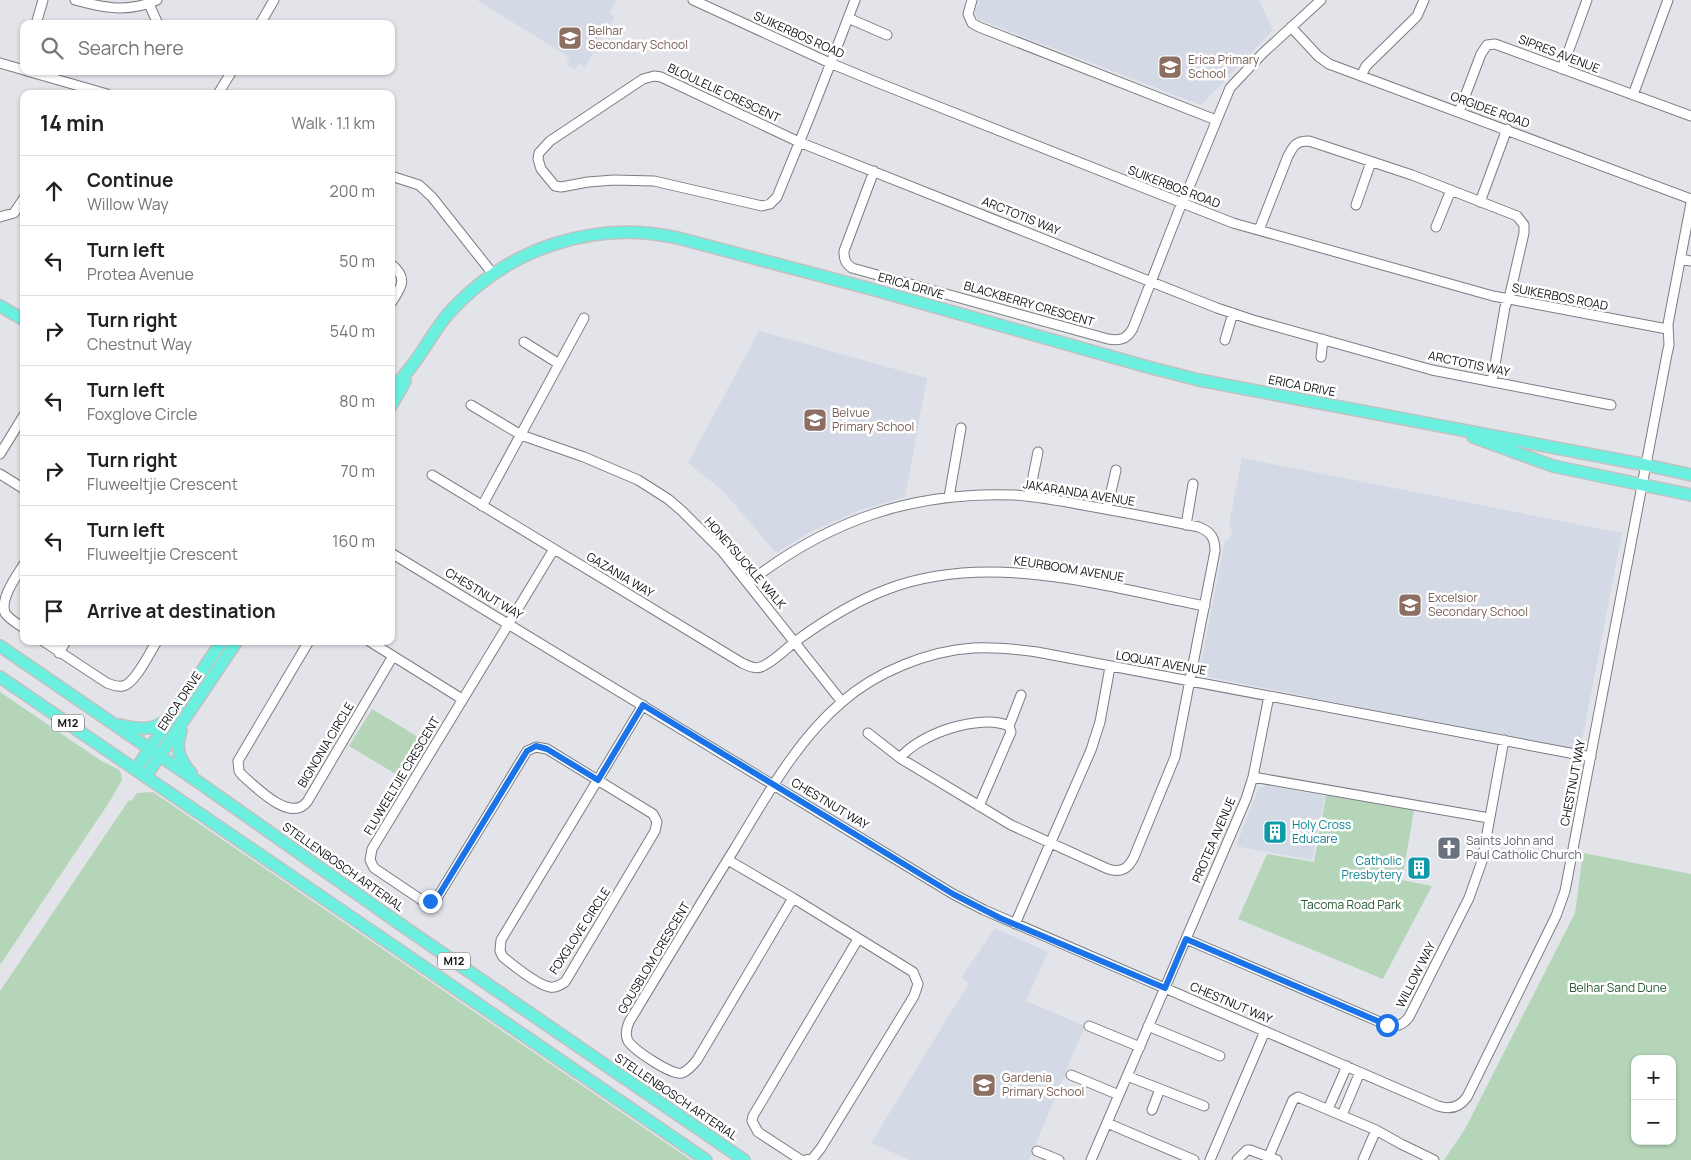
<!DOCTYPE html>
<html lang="en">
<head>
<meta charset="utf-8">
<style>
	:root { --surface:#fff; --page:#f2f2f2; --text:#222; --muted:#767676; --line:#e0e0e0 }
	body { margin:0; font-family:Manrope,sans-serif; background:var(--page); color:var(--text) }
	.controls { position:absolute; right:15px; bottom:15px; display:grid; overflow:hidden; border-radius:10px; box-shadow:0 1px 4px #0004 }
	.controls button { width:45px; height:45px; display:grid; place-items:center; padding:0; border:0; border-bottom:1px solid var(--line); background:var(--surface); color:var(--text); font:25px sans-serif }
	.stop { position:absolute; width:15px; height:15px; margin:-11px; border:4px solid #1a73e8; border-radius:50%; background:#fff }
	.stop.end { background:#1a73e8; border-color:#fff; box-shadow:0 1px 5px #0008 }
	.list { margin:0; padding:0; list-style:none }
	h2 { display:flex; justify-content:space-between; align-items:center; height:65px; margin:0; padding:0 20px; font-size:21px }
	h2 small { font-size:16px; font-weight:400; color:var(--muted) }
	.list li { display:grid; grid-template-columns:32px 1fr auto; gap:15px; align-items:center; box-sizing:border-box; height:70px; padding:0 20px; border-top:1px solid var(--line) }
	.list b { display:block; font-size:19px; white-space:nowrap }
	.list p { margin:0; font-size:16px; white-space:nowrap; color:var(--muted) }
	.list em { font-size:16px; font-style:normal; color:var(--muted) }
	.icon { flex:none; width:28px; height:28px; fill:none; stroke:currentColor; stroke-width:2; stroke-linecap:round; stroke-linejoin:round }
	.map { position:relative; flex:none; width:1691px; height:1160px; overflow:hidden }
	.search { position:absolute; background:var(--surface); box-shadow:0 1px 4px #0004; left:20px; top:20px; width:375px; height:55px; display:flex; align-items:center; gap:12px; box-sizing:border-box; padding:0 18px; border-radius:10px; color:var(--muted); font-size:19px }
	.panel { position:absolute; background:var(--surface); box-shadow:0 1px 4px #0004; left:20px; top:90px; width:375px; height:555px; border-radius:10px }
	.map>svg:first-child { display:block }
</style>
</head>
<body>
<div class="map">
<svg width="1691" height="1160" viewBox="0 0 1691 1160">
	<rect width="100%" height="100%" fill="#e2e4ea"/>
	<!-- built -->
	<path fill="#d4d9e6" d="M477,0H616L609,13L615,17L585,67L579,63L575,69L566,64L570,58Z
		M980,0H1259L1273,30L1201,105L978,19L975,12Z
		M759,331L927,378L905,497L860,510L810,532L776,553L722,490L688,463Z
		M1242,458L1622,533L1580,751L1204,676L1200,670L1225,539L1227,540L1231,536L1232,530L1229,525Z
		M1266,785L1325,796L1312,860L1236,846L1258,789Z
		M995,928L1048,952L1026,1001L1085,1026L1029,1160H910L871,1143L969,983L961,978Z"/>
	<!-- green -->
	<path fill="#b5d5b9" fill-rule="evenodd" d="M0,692L100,760L119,770L121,773L122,780L108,804L0,965Z
		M372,709L428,743L406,780L349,746Z
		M1327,790L1415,805L1402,880L1432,886L1383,979L1238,919L1267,854L1314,862Z
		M153,792L691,1160H0V991L129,800L131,801L137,793Z
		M1583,853L1691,874V1160H1444L1465,1129L1575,913ZM1635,1059H1672V1141H1635Z"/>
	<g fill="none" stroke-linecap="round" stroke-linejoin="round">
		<!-- minor casing -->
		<g stroke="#7b7d83" stroke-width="11">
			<path id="minor" d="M75,0C103,8 129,13 157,0
				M693,0L830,63L876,82L1233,223L1493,296L1667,329
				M855,0C830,66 804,132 777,197L770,204L762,206L654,181L614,180L588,182L561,187L555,186L541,169L538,159L539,153L550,141L643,79L654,76L661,77L799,142L1217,308L1253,320L1432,370L1611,405
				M972,0L968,14L972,23L979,27L1216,120
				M149,4L158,24
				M848,18L887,35
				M36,24L43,0
				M260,24L274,0
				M1291,27L1318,56L1329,64L1691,199
				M0,63L24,70
				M1562,69L1587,0
				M27,71L107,94
				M1361,76L1366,66L1410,23L1417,16L1424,0
				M218,94L232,71
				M1633,95L1668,0
				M1459,112L1481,54L1487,45L1495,44L1691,116
				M874,171L844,251C844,259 845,263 852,268L1108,339C1121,341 1127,339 1133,328L1179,210L1185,197L1230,88L1263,53L1321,0
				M391,176L419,185L432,197L493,274
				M1480,202L1507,129
				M1356,205L1371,162
				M0,217L14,213L24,198
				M1436,227L1451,190
				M1259,230L1288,156C1294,145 1296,141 1309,141L1412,175L1517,216L1524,225V233L1510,294L1505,307L1492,382
				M1681,259L1691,261
				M391,264C409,278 401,288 391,303
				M1225,340L1233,313
				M524,342L559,364
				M1321,357L1323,339
				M471,405L521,435L584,457L638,480L668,499L682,511L722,551L842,702
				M0,454L24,415
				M0,474L24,489
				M432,475L742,663C749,666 756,670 763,666C773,662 787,648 796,641C825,620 855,601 888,589C989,551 1103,586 1205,606
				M1029,496L1038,452
				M949,497L961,428
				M482,506L584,318
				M1107,509L1116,470
				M1186,525L1193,484
				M554,549L372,849L370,860L374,868L423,901H431L437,898L527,751L536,747L547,749L653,814L657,822L655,831L565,982C560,985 556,988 550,987C537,985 514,966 503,957L500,951L501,940L643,705
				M391,553L953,894L984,910L1438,1106C1450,1110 1460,1107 1467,1097L1556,916L1565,891L1667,354L1669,345L1668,324L1691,203
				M24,564C16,577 0,598 5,613C10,620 18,624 24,628
				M748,583C829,520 913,491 1015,495C1038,497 1061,501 1083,505C1122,512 1160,519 1199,527C1211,532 1215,538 1215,551L1175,757L1134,857C1128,869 1121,873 1108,869L1011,825L900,758L868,733
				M43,641L107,683C112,685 118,687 123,686C135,684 150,652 157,641
				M309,641L238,761L239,771L242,775C256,787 290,823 307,802L393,656
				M369,641L462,699
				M59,653L66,641
				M900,758C919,734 980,713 1009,726
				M1253,777L1489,818
				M979,806L1011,732L1009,726L1021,695
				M728,860L793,898L913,972L918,984L914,996L821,1148L813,1158L805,1160
				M793,898L697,1060C693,1065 688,1071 682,1073C672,1076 634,1050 628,1041C625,1035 626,1029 629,1022C664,964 699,906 735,848C766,797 796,741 842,702C876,672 928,651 973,648C994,647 1015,649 1037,652L1591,757
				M1015,924L1091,750L1100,722L1110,667
				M1186,939L1387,1025C1397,1027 1403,1025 1409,1017L1469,898L1482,861L1504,740
				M1089,1026L1140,1047
				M1148,1026L1220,1056
				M1071,1075L1119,1095
				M1127,1076L1204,1106
				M1328,1109L1347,1066
				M1152,1110L1160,1089
				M1342,1115L1360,1072
				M1107,1123L1194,1160
				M1037,1151L1059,1160
				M1269,1156L1293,1100L1298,1097L1376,1130L1401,1144L1434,1160
				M801,1160L758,1132L752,1121L753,1116L858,939
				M1091,1160L1246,799L1253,777L1269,696
				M1210,1160L1265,1031
				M1237,1160L1247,1150H1250L1277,1160
				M1363,1160L1376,1130"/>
		</g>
		<!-- major casing -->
		<g stroke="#c1c1c2" stroke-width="14">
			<path id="major" d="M0,306L24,320
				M391,390C398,383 405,375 411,367C424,350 434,331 448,314C506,249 593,219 678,238L875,290L1148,367L1199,380L1646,465L1691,475
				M391,406L405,381
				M1473,437L1553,466L1691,495
				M0,646L204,786L407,929L744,1160
				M0,677L706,1160
				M120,725C138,729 153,732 168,719
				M181,731C175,748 179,759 191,773
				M136,769L222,641
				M146,776L237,641"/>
		</g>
		<!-- minor -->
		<use href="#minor" stroke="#fff" stroke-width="9"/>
		<!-- major -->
		<use href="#major" stroke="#6bf0e0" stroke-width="11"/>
	</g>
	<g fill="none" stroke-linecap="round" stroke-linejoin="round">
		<!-- route -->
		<path stroke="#1a73e8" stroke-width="6" d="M430,901L437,898L527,751L536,746L547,749L598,780L643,705L953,894L1000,918L1165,988L1186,939L1387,1025"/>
	</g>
	<!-- icons -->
	<defs>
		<g id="school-square" transform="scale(1.25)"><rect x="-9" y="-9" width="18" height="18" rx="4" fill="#8d6e63" stroke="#fff"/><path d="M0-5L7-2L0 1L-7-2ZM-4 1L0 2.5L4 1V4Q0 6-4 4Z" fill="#fff"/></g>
		<g id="building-square" transform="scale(1.25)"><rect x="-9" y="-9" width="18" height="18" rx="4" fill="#0f9aa8" stroke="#fff"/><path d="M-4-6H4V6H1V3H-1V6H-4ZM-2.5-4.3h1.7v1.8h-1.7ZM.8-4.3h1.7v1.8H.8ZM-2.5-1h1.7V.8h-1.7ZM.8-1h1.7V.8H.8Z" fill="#fff"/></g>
		<g id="church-square" transform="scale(1.25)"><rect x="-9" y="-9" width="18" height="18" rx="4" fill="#6b7280" stroke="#fff"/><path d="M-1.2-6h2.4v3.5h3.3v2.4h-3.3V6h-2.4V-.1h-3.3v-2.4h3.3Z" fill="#fff"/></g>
	</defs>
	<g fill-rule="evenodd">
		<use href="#school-square" x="570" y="38"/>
		<use href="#school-square" x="1170" y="67"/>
		<use href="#school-square" x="815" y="420"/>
		<use href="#school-square" x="1410" y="605"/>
		<use href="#building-square" x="1275" y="832"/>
		<use href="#church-square" x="1449" y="848"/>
		<use href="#building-square" x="1419" y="868"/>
		<use href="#school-square" x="984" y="1085"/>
	</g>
	<g text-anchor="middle" stroke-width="5" stroke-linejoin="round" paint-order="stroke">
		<!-- shield labels -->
		<g fill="#fff" stroke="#58585a" stroke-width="1">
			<rect x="52" y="714.5" width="32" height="17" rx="4"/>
			<rect x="438" y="952.5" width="32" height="17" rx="4"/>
		</g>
		<g font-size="11" font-weight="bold" fill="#101113">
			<text x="68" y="727">M12</text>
			<text x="454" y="965">M12</text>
		</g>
		<!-- education labels -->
		<g font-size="12" fill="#785e54" stroke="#fff" text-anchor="start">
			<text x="588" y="35">Belhar<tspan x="588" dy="14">Secondary School</tspan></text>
			<text x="1188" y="64">Erica Primary<tspan x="1188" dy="14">School</tspan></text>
			<text x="832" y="417">Belvue<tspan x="832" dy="14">Primary School</tspan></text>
			<text x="1428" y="602">Excelsior<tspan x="1428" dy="14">Secondary School</tspan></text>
			<text x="1002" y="1082">Gardenia<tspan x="1002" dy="14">Primary School</tspan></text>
		</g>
		<!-- street labels -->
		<g font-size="12" fill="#101113" stroke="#fff">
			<text transform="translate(799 35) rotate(24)" y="4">SUIKERBOS ROAD</text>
			<text transform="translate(1559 54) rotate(21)" y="4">SIPRES AVENUE</text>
			<text transform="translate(724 93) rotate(25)" y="4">BLOULELIE CRESCENT</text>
			<text transform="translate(1490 110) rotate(20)" y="4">ORGIDEE ROAD</text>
			<text transform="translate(1174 187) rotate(21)" y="4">SUIKERBOS ROAD</text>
			<text transform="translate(1021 216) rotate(22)" y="4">ARCTOTIS WAY</text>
			<text transform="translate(911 286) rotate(16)" y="4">ERICA DRIVE</text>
			<text transform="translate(1560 297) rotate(11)" y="4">SUIKERBOS ROAD</text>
			<text transform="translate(1029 304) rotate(16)" y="4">BLACKBERRY CRESCENT</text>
			<text transform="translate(1469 364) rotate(12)" y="4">ARCTOTIS WAY</text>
			<text transform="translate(1302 386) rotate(11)" y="4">ERICA DRIVE</text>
			<text transform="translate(1079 493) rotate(9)" y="4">JAKARANDA AVENUE</text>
			<text transform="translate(745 563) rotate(49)" y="4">HONEYSUCKLE WALK</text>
			<text transform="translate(1069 569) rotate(9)" y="4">KEURBOOM AVENUE</text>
			<text transform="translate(620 575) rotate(31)" y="4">GAZANIA WAY</text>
			<text transform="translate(484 594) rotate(31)" y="4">CHESTNUT WAY</text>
			<text transform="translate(1161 663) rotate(10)" y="4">LOQUAT AVENUE</text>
			<text transform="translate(180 701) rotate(-56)" y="4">ERICA DRIVE</text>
			<text transform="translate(326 745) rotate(-59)" y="4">BIGNONIA CIRCLE</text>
			<text transform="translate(402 776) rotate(-59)" y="4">FLUWEELTJIE CRESCENT</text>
			<text transform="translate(1573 783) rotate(-79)" y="4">CHESTNUT WAY</text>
			<text transform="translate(830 804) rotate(31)" y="4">CHESTNUT WAY</text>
			<text transform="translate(1214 840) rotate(-67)" y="4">PROTEA AVENUE</text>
			<text transform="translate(343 867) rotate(35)" y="4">STELLENBOSCH ARTERIAL</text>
			<text transform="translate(580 931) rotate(-57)" y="4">FOXGLOVE CIRCLE</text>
			<text transform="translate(654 958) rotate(-59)" y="4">GOUSBLOM CRESCENT</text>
			<text transform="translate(1416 975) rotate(-63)" y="4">WILLOW WAY</text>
			<text transform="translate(1231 1003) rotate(23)" y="4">CHESTNUT WAY</text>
			<text transform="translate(676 1097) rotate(34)" y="4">STELLENBOSCH ARTERIAL</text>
		</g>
		<!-- culture labels -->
		<g font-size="12" fill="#0d838f" stroke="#fff" text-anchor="start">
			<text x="1292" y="829">Holy Cross<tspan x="1292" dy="14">Educare</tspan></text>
			<text x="1402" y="865" text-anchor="end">Catholic<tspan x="1402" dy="14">Presbytery</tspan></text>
		</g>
		<!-- worship labels -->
		<g font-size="12" fill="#5b616d" stroke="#fff" text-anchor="start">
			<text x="1466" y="845">Saints John and<tspan x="1466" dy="14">Paul Catholic Church</tspan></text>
		</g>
		<!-- park labels -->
		<g font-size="12" fill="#275931" stroke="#fff">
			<text x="1351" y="909">Tacoma Road Park</text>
			<text x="1618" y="992">Belhar Sand Dune</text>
		</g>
	</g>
</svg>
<div class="controls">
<button>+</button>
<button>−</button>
</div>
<div class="stop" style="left:1387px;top:1025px"></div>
<div class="stop end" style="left:430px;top:901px"></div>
<div class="search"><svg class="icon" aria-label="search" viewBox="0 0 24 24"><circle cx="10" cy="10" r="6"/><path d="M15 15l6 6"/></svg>Search here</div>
<section class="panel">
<h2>14 min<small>Walk · 1.1 km</small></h2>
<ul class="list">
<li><svg class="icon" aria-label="ahead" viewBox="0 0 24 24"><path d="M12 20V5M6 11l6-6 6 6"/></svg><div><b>Continue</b><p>Willow Way</p></div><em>200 m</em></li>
<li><svg class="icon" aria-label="left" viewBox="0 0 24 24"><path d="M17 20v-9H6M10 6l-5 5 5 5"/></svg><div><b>Turn left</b><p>Protea Avenue</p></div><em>50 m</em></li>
<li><svg class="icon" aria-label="right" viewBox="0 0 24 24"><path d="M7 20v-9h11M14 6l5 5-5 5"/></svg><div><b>Turn right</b><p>Chestnut Way</p></div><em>540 m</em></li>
<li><svg class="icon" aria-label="left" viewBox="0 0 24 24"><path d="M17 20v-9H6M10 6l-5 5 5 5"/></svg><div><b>Turn left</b><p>Foxglove Circle</p></div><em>80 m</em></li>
<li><svg class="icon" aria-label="right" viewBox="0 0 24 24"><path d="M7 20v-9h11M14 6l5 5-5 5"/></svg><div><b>Turn right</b><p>Fluweeltjie Crescent</p></div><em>70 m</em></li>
<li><svg class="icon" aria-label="left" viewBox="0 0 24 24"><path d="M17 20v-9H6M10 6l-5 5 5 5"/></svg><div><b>Turn left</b><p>Fluweeltjie Crescent</p></div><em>160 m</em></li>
<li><svg class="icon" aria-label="arrive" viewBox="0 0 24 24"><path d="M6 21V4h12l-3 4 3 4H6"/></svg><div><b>Arrive at destination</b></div></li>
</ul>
</section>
</div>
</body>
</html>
